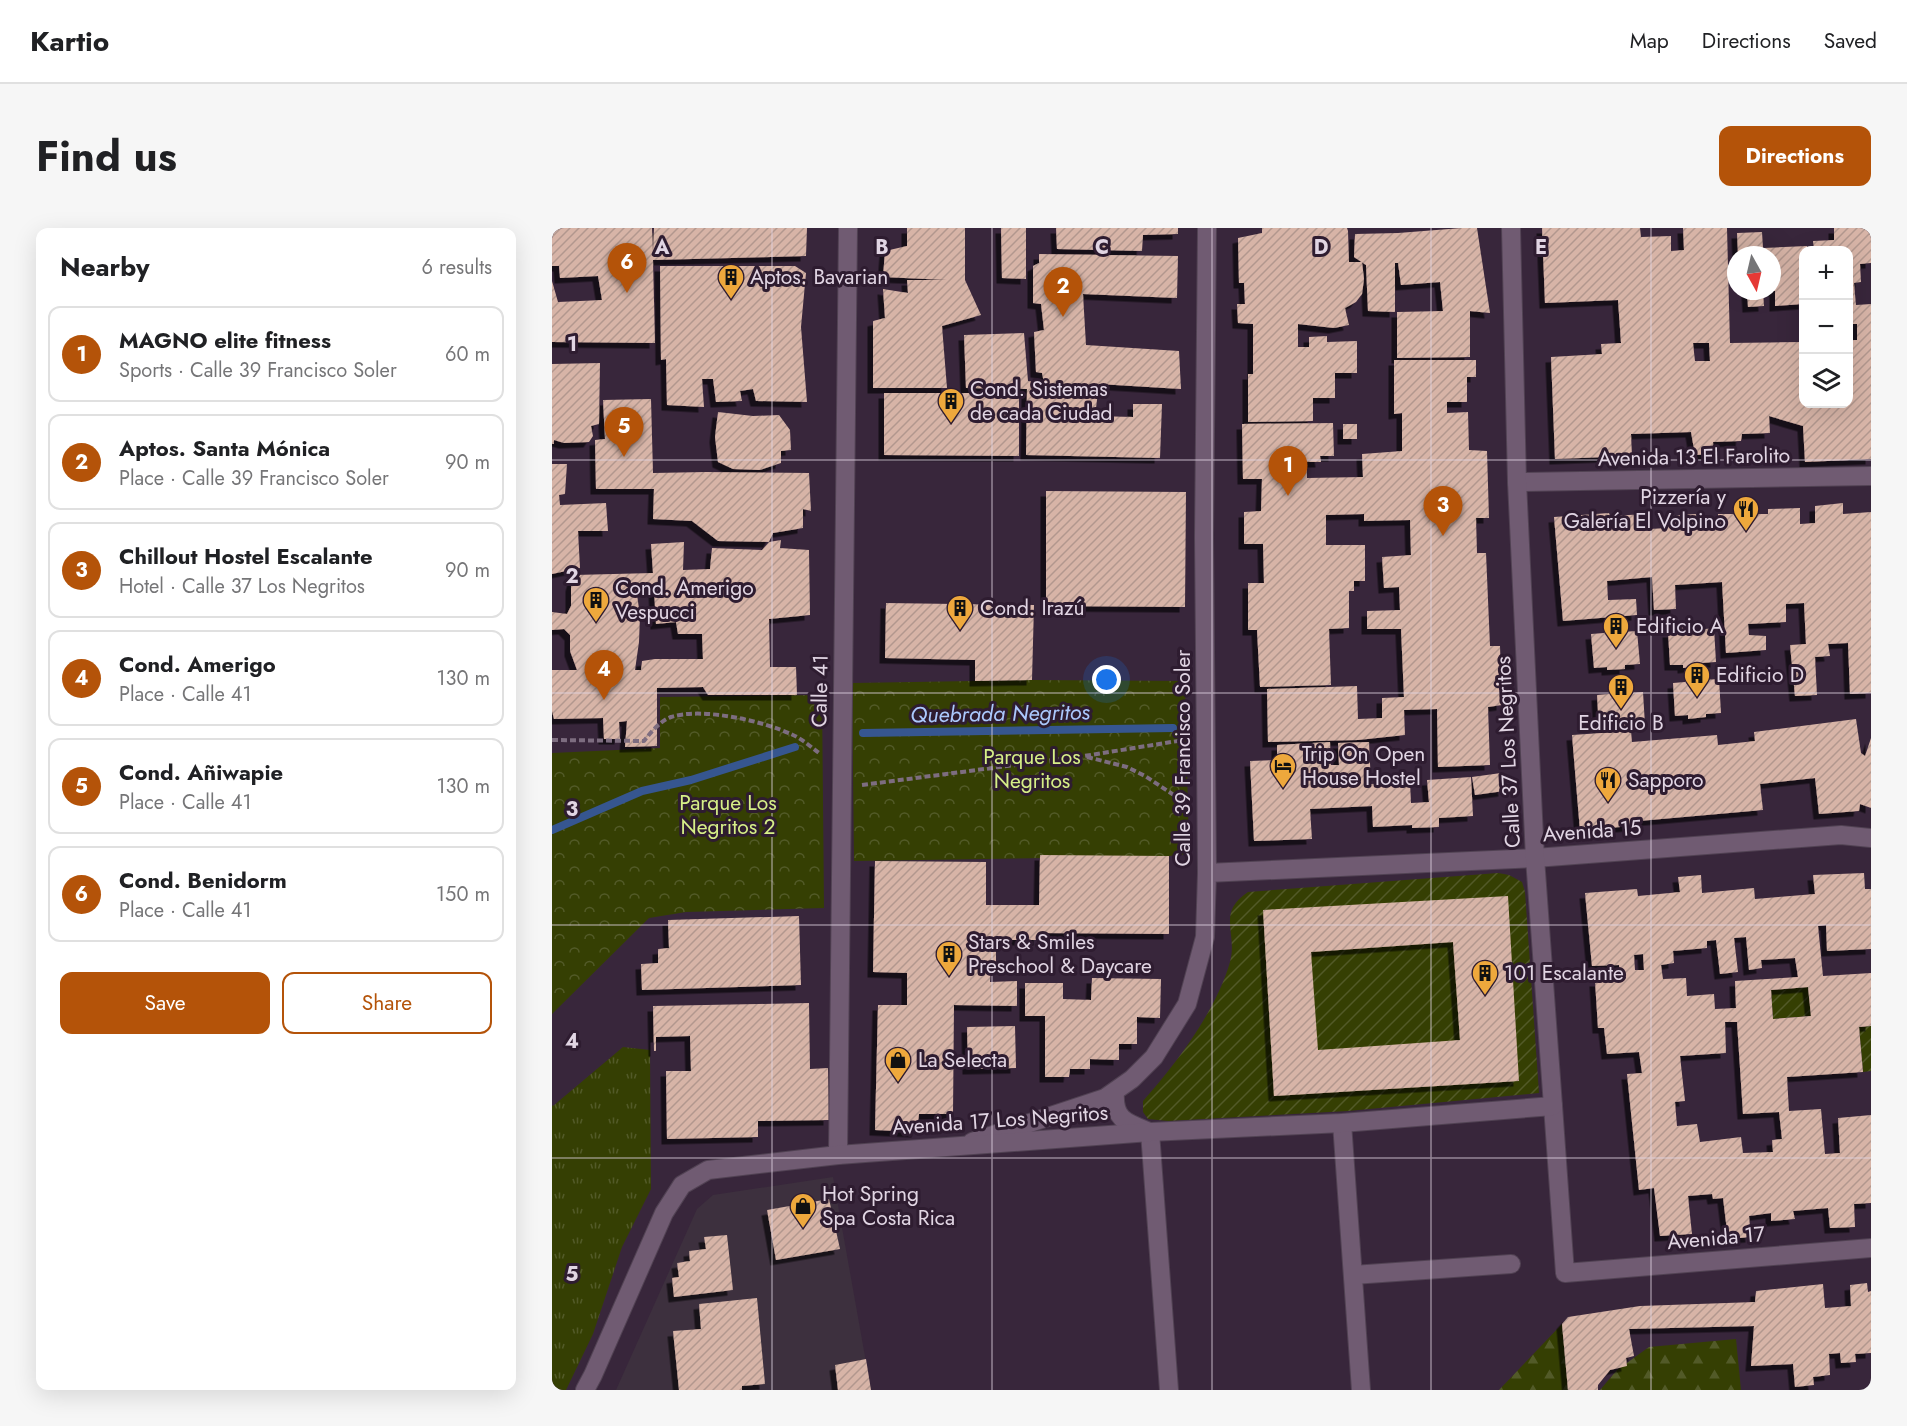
<!DOCTYPE html>
<html lang="en">
<head>
<meta charset="utf-8">
<style>
	:root { --surface:#fff; --page:#f6f6f6; --text:#202124; --muted:#757577; --line:#e0e0e0; --accent:#b45309 }
	body { margin:0; font-family:Jost,sans-serif; background:var(--page); color:var(--text) }
	.controls { position:absolute; right:18px; top:18px; display:grid; overflow:hidden; border-radius:12px; box-shadow:0 6px 24px #0002 }
	.controls button { width:54px; height:54px; display:grid; place-items:center; padding:0; border:0; border-bottom:2px solid var(--line); background:var(--surface); color:var(--text); font:30px sans-serif }
	.compass { position:absolute; left:1175px; top:18px; width:54px; height:54px; border-radius:50%; background:var(--surface); box-shadow:0 6px 24px #0002; rotate:172deg }
	.you { position:absolute; left:555px; top:452px; width:21px; height:21px; margin:-15px; border:4px solid #fff; border-radius:50%; background:#1a73e8; box-shadow:0 0 0 9px #1a73e833 }
	.badge { display:grid; place-items:center; width:39px; height:39px; border-radius:50%; background:var(--accent); color:#fff; font-size:20px; font-weight:700 }
	.pin { position:absolute; translate:-50% -50px; filter:drop-shadow(0 2px 3px #0008) }
	.pin::after { content:''; position:absolute; top:32px; width:21px; height:18px; background:inherit; clip-path:polygon(0 0,100% 0,50% 100%) }
	.list { margin:0; padding:0; list-style:none }
	h2 { display:flex; justify-content:space-between; align-items:center; height:78px; margin:0; padding:0 24px; font-size:26px }
	h2 small { font-size:20px; font-weight:400; color:var(--muted) }
	.list li { display:grid; grid-template-columns:39px 1fr auto; gap:18px; align-items:center; box-sizing:border-box; height:96px; margin:0 12px 12px; padding:0 12px; border:2px solid var(--line); border-radius:12px }
	.list b { display:block; font-size:22px; white-space:nowrap }
	.list p { margin:0; font-size:20px; white-space:nowrap; color:var(--muted) }
	.list em { font-size:20px; font-style:normal; color:var(--muted) }
	.actions { display:flex; gap:12px; padding:18px 24px }
	.actions a { flex:1; padding:14px 0; border:2px solid var(--accent); border-radius:12px; text-align:center; font-size:21px; color:var(--accent) }
	.actions .main { background:var(--accent); color:#fff }
	.icon { flex:none; width:33px; height:33px; fill:none; stroke:currentColor; stroke-width:2; stroke-linecap:round; stroke-linejoin:round }
	.map { position:relative; flex:none; width:1319px; height:1162px; overflow:hidden; border-radius:12px }
	header { display:flex; align-items:center; gap:36px; box-sizing:border-box; height:84px; padding:0 30px; background:var(--surface); border-bottom:2px solid var(--line) }
	header strong { font-size:28px }
	nav { display:flex; gap:33px; margin-inline-start:auto; font-size:21px }
	.intro { display:flex; align-items:center; justify-content:space-between; box-sizing:border-box; height:144px; padding:0 36px }
	h1 { margin:0; font-size:42px }
	.button { padding:15px 27px; border-radius:12px; background:var(--accent); color:#fff; font-size:21px; font-weight:700 }
	main { display:flex; gap:36px; padding:0 36px }
	aside { flex:1; background:var(--surface); border-radius:12px; box-shadow:0 6px 24px #0002 }
	.map>svg:first-child { display:block }
</style>
</head>
<body>
<header>
<strong>Kartio</strong>
<nav><a>Map</a><a>Directions</a><a>Saved</a></nav>
</header>
<div class="intro"><h1>Find us</h1><a class="button">Directions</a></div>
<main>
<aside>
<h2>Nearby<small>6 results</small></h2>
<ul class="list">
<li><span class="badge">1</span><div><b>MAGNO elite fitness</b><p>Sports · Calle 39 Francisco Soler</p></div><em>60 m</em></li>
<li><span class="badge">2</span><div><b>Aptos. Santa Mónica</b><p>Place · Calle 39 Francisco Soler</p></div><em>90 m</em></li>
<li><span class="badge">3</span><div><b>Chillout Hostel Escalante</b><p>Hotel · Calle 37 Los Negritos</p></div><em>90 m</em></li>
<li><span class="badge">4</span><div><b>Cond. Amerigo</b><p>Place · Calle 41</p></div><em>130 m</em></li>
<li><span class="badge">5</span><div><b>Cond. Añiwapie</b><p>Place · Calle 41</p></div><em>130 m</em></li>
<li><span class="badge">6</span><div><b>Cond. Benidorm</b><p>Place · Calle 41</p></div><em>150 m</em></li>
</ul>
<div class="actions"><a class="main">Save</a><a>Share</a></div>
</aside>
<div class="map">
<svg width="1319" height="1162" viewBox="0 0 1319 1162">
	<defs>
		<pattern id="grass-tufts" width="24" height="20" patternUnits="userSpaceOnUse" patternTransform="scale(1.5)"><rect width="24" height="20" fill="#353f03"/><path d="M3 7l-1-3M5 7V3M7 7l1-3M15 17l-1-3M17 17v-4M19 17l1-3" fill="none" stroke="#525a28"/></pattern>
		<pattern id="forest-firs" width="22" height="20" patternUnits="userSpaceOnUse" patternTransform="scale(1.5)"><rect width="22" height="20" fill="#353f03"/><path d="M5 1l3.5 6h-7zM16 11l3.5 6h-7z" fill="#525a28"/></pattern>
		<pattern id="park-crowns" width="20" height="18" patternUnits="userSpaceOnUse" patternTransform="scale(1.5)"><rect width="20" height="18" fill="#353f03"/><path d="M2 6a3 3 0 1 1 6 0M12 15a3 3 0 1 1 6 0" fill="none" stroke="#525a28"/></pattern>
		<pattern id="garden-furrows" width="10" height="10" patternUnits="userSpaceOnUse" patternTransform="scale(1.5)"><rect width="10" height="10" fill="#353f03"/><path d="M-1 1l2-2M0 10L10 0M9 11l2-2" fill="none" stroke="#525a28"/></pattern>
		<pattern id="building-hatch" width="6" height="6" patternUnits="userSpaceOnUse" patternTransform="scale(1.5)"><rect width="6" height="6" fill="#d7b4a7"/><path d="M-1 1l2-2M0 6l6-6M5 7l2-2" fill="none" stroke="#b2978e"/></pattern>
		<filter id="shadow"><feDropShadow dx="-5.5" dy="5.5" stdDeviation="0" flood-color="#0009"/></filter>
	</defs>
	<rect width="100%" height="100%" fill="#38263b"/>
	<!-- commercial -->
	<path fill="#3d303e" d="M281,949L319,1162H64L145,981L161,967Z"/>
	<!-- grass -->
	<path fill="url(#grass-tufts)" d="M71,819L98,822L99,961L70,1019L41,1106L14,1162H0V877L1,878Z"/>
	<!-- forest -->
	<path fill="url(#forest-firs)" d="M1010,1096L1016,1162H947Z
		M1184,1111L1189,1162H1048L1065,1142L1097,1119Z"/>
	<!-- park -->
	<path fill="url(#park-crowns)" d="M480,452L633,453L637,626L617,628L302,633L300,455Z
		M270,467L272,680L134,684L97,690L0,786V525L108,520V469Z"/>
	<!-- garden -->
	<path fill="url(#garden-furrows)" d="M946,645L957,647L970,654L973,664L987,865L796,883L616,893L596,891L591,884V873C624,836 664,783 678,734C686,705 664,685 696,664Z
		M1256,759L1259,788L1221,791L1219,762Z
		M1319,798V843L1311,844L1307,799Z"/>
	<g fill="none" stroke-linecap="round" stroke-linejoin="round">
		<!-- stream -->
		<path stroke="#365690" stroke-width="8" d="M311,505L621,500
			M0,602L90,563L139,552L243,519"/>
	</g>
	<!-- building -->
	<path fill="url(#building-hatch)" fill-rule="evenodd" filter="url(#shadow)" d="M0,0H100L101,25L102,0H255L254,28L101,32L103,115L0,114V53L6,74L50,72L46,48L8,50L7,38H0Z
		M355,0H413V52L429,87L390,98L395,160H321V93L333,90L331,61L356,65L355,52H395L331,49L333,23L355,18Z
		M449,0H474V51L450,50Z
		M504,0H626V6L591,7L590,23L505,21Z
		M710,0H795L796,3L797,34H810L812,51L810,66L804,74L793,80L797,97L782,100L746,96V119H757V109L775,108V114L805,113V145H783V170H761V193L696,194V146H701V96L686,95L685,76H693L692,55H687L686,10L710,5Z
		M910,0H925L938,85L918,83V129L845,130V84L891,83L888,54L849,57L846,35H843V84L816,83L814,37L802,29L803,6L846,5Z
		M990,0H1088L1089,9L1119,8V23L1132,22L1131,0H1175L1178,115L1252,114V176H1296V112H1305V96H1296V22H1262L1261,13L1282,12V0H1319V35L1308,36L1309,54L1302,55L1304,77L1319,76V231L1253,234L1251,198L1217,188L1218,205L1190,206L1189,213L1161,214L1162,226L1143,227L1139,204L1079,206L1080,228L1003,231L999,129L1050,126L1049,116L1069,115L1066,72L993,75ZM1141,115H1157L1158,133H1143Z
		M1210,4L1211,20L1255,18V22H1252V76L1223,78V63H1220V27H1186L1185,5Z
		M487,26L626,28L625,70L531,66L534,117L627,123L629,161L547,156L543,188L581,189V176H610L608,230L474,227L475,161L414,160L412,107L472,105L476,153L492,155L490,145L484,144L482,104L492,102L489,76L481,75V38L487,35Z
		M108,38H243L254,45L249,99L255,174L204,173L201,161L188,163L190,173L164,174L161,151H150L152,179L115,177L114,131L109,132Z
		M1195,63H1211L1212,78L1196,79Z
		M842,132H924V149H915V174H895V185L916,184L917,222L935,223L937,290H924L925,325H934L938,418H948L950,477L936,479L938,537L886,539L885,481L852,482L853,507L806,512L716,514L715,461L805,458L806,491L830,490V470L852,469L849,401H815V383L848,382L847,359L832,360L830,329L859,327L858,292L812,293V286L774,287V317H813V353H802V363H797V400L777,401L779,457L708,459L705,402H696V355H712L711,316H692V284L709,283L710,251H691L690,196L781,195L782,228H768L769,234H755V250L811,249L810,226L850,223V185L842,186Z
		M48,135L47,196L39,198L41,208L37,214L12,215L2,212V216H0V136Z
		M332,165H467V228L332,227Z
		M99,171L101,245L154,244L257,245L259,283L251,281V300L221,305L217,314L166,313L140,293L101,291L102,261H44L43,212L53,211L51,172Z
		M166,184L201,188L227,187L238,202L239,222L229,223V235L208,242L181,241L166,234L163,209Z
		M791,196H805V211H791Z
		M0,236H15L13,266L7,267L8,277L54,275L56,303H26L28,340L0,346Z
		M494,263L634,264L633,379L494,378Z
		M1291,275V286L1319,284V465L1298,466L1296,415L1276,416L1278,428L1263,429L1265,467L1243,468L1238,417L1254,416L1252,375L1234,376V394L1196,396L1197,407L1214,408V422L1174,425L1170,354L1123,357L1124,381L1102,382L1100,349L1055,353L1056,372L1084,371L1085,387L1011,393L1002,289L1057,285L1058,288L1095,286L1097,301L1116,300L1115,288L1144,286L1145,298L1166,297V286H1216V281L1248,280V296L1263,295V278Z
		M229,312L228,320L257,322L258,387L217,391L218,439H244L245,467H156L151,459L105,460V518L73,519L75,493L67,494L68,511H52L51,490L2,491L0,483V442H25L18,423V407L12,401L0,402V384L15,386L19,378V358L22,347L101,345L99,316L132,314L131,342L158,341L160,320L210,322L217,314ZM84,359L102,362L104,396L124,394L126,406H150L151,431H103L90,433L89,442H83L87,414L88,388Z
		M334,375L482,377L480,452L423,453V432L333,430Z
		M1145,398V402L1162,400L1164,434L1149,435V438L1131,440V437H1118L1116,404H1128V399Z
		M1068,400L1069,404L1085,403L1088,436L1073,437V441L1055,442V439L1042,440L1039,406L1052,405V401Z
		M1150,448V452L1167,451L1169,485L1154,486V489L1136,491V487L1123,488L1121,455L1133,454V450Z
		M1074,461V465L1091,464L1093,497L1078,498L1079,502L1060,503V500L1047,501L1045,467L1057,466V462Z
		M1304,491L1309,525L1313,528L1319,510V580L1308,576L1307,583L1267,586L1263,550L1208,556L1211,582L1087,593L1088,597L1028,603L1020,507L1079,503L1080,514L1165,507L1166,517L1203,513L1202,504Z
		M778,514L779,537H787L786,515L817,514L819,556L858,554L859,575L877,574L875,552L919,549L921,588L887,590V599L860,600V597L821,599L820,578L758,581L760,611L702,613L698,533L725,532V517Z
		M949,545L952,563L923,567L920,549Z
		M488,627L617,628V706L487,705V712H444V738H439L438,754L465,753V778L402,777L401,886H367L365,904L323,902L326,777H355V745L321,744L323,633L434,634V677H487Z
		M1312,645L1313,661H1319V721L1275,723L1274,697L1266,698L1271,748L1319,745V798L1307,799L1311,844L1235,849L1237,883L1269,881L1273,926L1288,925L1286,890L1319,887V975L1302,976L1303,999L1278,1000L1276,980L1241,983L1243,991L1219,993V985L1197,988L1199,1009L1176,1011L1171,970L1161,971L1160,966L1136,968L1140,1006L1108,1008L1102,960L1087,962L1075,846L1090,845L1087,824L1055,826L1052,800H1046L1043,753H1068L1067,737L1040,738L1033,665L1085,661L1086,668L1128,664L1126,649L1149,647L1150,665L1202,660L1203,671L1263,666L1261,647ZM1194,709L1197,742L1210,740L1209,732L1243,730L1246,749L1183,753L1184,780L1163,781L1162,766L1135,768L1134,750L1111,751L1109,737L1122,735L1121,723L1155,720V713L1164,712L1168,746L1186,744L1182,710ZM1091,726L1092,742H1083L1082,727ZM1256,759L1259,788L1221,791L1219,762ZM1173,794H1185L1191,886L1227,884L1230,911L1220,912L1221,924L1191,925L1189,909L1148,914L1145,896L1125,898L1123,874L1133,873L1128,828L1174,825Z
		M956,668L967,853L722,868L711,682ZM901,714L908,812L766,822L759,724Z
		M247,688L249,757L90,762L89,736L106,735V721L117,720L116,692Z
		M540,750L609,751L608,790L585,789V816H567V832L538,831V841H518L517,849H493V788H473V755H511V771L539,772Z
		M257,775L258,841L276,840L277,892L206,893V909L115,911L114,843H139L138,808L104,809V823H102L101,778Z
		M463,798L464,840L416,841L415,799Z
		M277,971L288,1021L224,1032L215,982Z
		M175,1007L181,1062L122,1069L120,1050L127,1049L125,1035L138,1033L137,1023L154,1021L152,1009Z
		M1315,1055L1316,1064L1319,1063V1125L1303,1126L1304,1134L1289,1135L1288,1125L1277,1126L1278,1147L1261,1149L1262,1157L1243,1159L1241,1136L1199,1138L1202,1098L1077,1101L1082,1128L1074,1130L1075,1138L1058,1142L1046,1157V1162H1016L1010,1096L1016,1089L1088,1078L1203,1074L1204,1063L1271,1056L1273,1080L1299,1078L1298,1057Z
		M205,1070L213,1156L190,1158V1162H127L121,1103L149,1101L147,1076Z
		M314,1131L319,1162H286L283,1137Z"/>
	<g fill="none" stroke-linecap="round" stroke-linejoin="round">
		<!-- street casing -->
		<g stroke="#514253" stroke-width="20">
			<path id="street" d="M965,254L1319,248
				M655,645L983,630L1289,607L1319,610
				M563,864C561,892 575,895 598,904L617,1162
				M1001,878L1013,1045L1319,1020
				M790,895L809,1162
				M420,914L553,870L580,851L602,829L635,776L653,709L655,645L652,309L655,0
				M286,927L296,0
				M801,1047L959,1036"/>
		</g>
		<!-- secondary casing -->
		<g stroke="#514253" stroke-width="20">
			<path id="secondary" d="M33,1162L41,1147L112,985L130,957L156,942L286,927L598,904L790,895L1001,878L983,630L965,254L959,0"/>
		</g>
		<!-- path -->
		<path stroke="#7d6d80" stroke-width="4" stroke-dasharray="6 3" stroke-linecap="butt" d="M0,512L92,513C99,504 108,493 119,489C150,479 212,493 241,507C250,511 259,519 267,525
			M535,529L575,539L593,548L634,575
			M310,557L532,528L632,512"/>
		<!-- street -->
		<use href="#street" stroke="#705b72" stroke-width="18"/>
		<!-- secondary -->
		<use href="#secondary" stroke="#705b72" stroke-width="18"/>
	</g>
	<!-- grid -->
	<path fill="none" stroke="#e1d5e3" stroke-width="1.5" stroke-opacity="0.55" d="M220,0V1162M440,0V1162M660,0V1162M879,0V1162M1099,0V1162M0,232H1319M0,465H1319M0,697H1319M0,930H1319"/>
	<!-- icons -->
	<defs>
		<g id="building-pin" transform="scale(1.35)"><path d="M0 17L-7.5 6A9.5 9.5 0 1 1 7.5 6Z" fill="#eea83c" stroke="#2e1c30"/><path d="M-4-6H4V6H1V3H-1V6H-4ZM-2.5-4.3h1.7v1.8h-1.7ZM.8-4.3h1.7v1.8H.8ZM-2.5-1h1.7V.8h-1.7ZM.8-1h1.7V.8H.8Z" fill="#111"/></g>
		<g id="restaurant-pin" transform="scale(1.35)"><path d="M0 17L-7.5 6A9.5 9.5 0 1 1 7.5 6Z" fill="#eea83c" stroke="#2e1c30"/><path d="M-5-6h1v4h1v-4h1v4h1v-4h1v5L-1.5 .5V6h-2V.5L-5-1ZM5-6V6H3V1.5H1.5Q1.5-4 5-6Z" fill="#111"/></g>
		<g id="hotel-pin" transform="scale(1.35)"><path d="M0 17L-7.5 6A9.5 9.5 0 1 1 7.5 6Z" fill="#eea83c" stroke="#2e1c30"/><path d="M-6-4.5h1.5V1H6V5H4.5V3h-9V5H-6ZM-4 0a1.8 1.8 0 1 1 3.6 0ZM.5 0V-2.5h3Q6-2.5 6 0Z" fill="#111"/></g>
		<g id="shop-pin" transform="scale(1.35)"><path d="M0 17L-7.5 6A9.5 9.5 0 1 1 7.5 6Z" fill="#eea83c" stroke="#2e1c30"/><path d="M-5-2.5h2.3a2.7 3.5 0 0 1 5.4 0H5L5.5 6h-11ZM-1.5-2.5h3a1.5 2.3 0 0 0-3 0Z" fill="#111"/></g>
	</defs>
	<g fill-rule="evenodd">
		<use href="#building-pin" x="179" y="49"/>
		<use href="#building-pin" x="399" y="173"/>
		<use href="#restaurant-pin" x="1194" y="281"/>
		<use href="#building-pin" x="44" y="372"/>
		<use href="#building-pin" x="408" y="380"/>
		<use href="#building-pin" x="1064" y="398"/>
		<use href="#building-pin" x="1145" y="447"/>
		<use href="#building-pin" x="1069" y="459"/>
		<use href="#hotel-pin" x="731" y="538"/>
		<use href="#restaurant-pin" x="1056" y="552"/>
		<use href="#building-pin" x="397" y="726"/>
		<use href="#building-pin" x="933" y="745"/>
		<use href="#shop-pin" x="346" y="832"/>
		<use href="#shop-pin" x="251" y="978"/>
	</g>
	<g text-anchor="middle" stroke-width="6" stroke-linejoin="round" paint-order="stroke">
		<!-- poi labels -->
		<g font-size="21" fill="#e1d5e3" stroke="#2e1c30" text-anchor="start">
			<text x="198" y="56">Aptos. Bavarian</text>
			<text x="418" y="168">Cond. Sistemas<tspan x="418" dy="24">de cada Ciudad</tspan></text>
			<text x="1174" y="276" text-anchor="end">Pizzería y<tspan x="1174" dy="24">Galería El Volpino</tspan></text>
			<text x="63" y="367">Cond. Amerigo<tspan x="63" dy="24">Vespucci</tspan></text>
			<text x="428" y="387">Cond. Irazú</text>
			<text x="1084" y="405">Edificio A</text>
			<text x="1164" y="454">Edificio D</text>
			<text x="1069" y="502" text-anchor="middle">Edificio B</text>
			<text x="750" y="533">Trip On Open<tspan x="750" dy="24">House Hostel</tspan></text>
			<text x="1076" y="559">Sapporo</text>
			<text x="416" y="721">Stars &amp; Smiles<tspan x="416" dy="24">Preschool &amp; Daycare</tspan></text>
			<text x="952" y="752">101 Escalante</text>
			<text x="366" y="839">La Selecta</text>
			<text x="270" y="973">Hot Spring<tspan x="270" dy="24">Spa Costa Rica</tspan></text>
		</g>
		<!-- street labels -->
		<g font-size="21" fill="#e1d5e3" stroke="#2e1c30">
			<text transform="translate(1142 229) rotate(-1)" y="7">Avenida 13 El Farolito</text>
			<text transform="translate(268 463) rotate(-89)" y="7">Calle 41</text>
			<text transform="translate(956 524) rotate(-93)" y="7">Calle 37 Los Negritos</text>
			<text transform="translate(631 530) rotate(-90)" y="7">Calle 39 Francisco Soler</text>
			<text transform="translate(1040 603) rotate(-4)" y="7">Avenida 15</text>
			<text transform="translate(448 892) rotate(-4)" y="7">Avenida 17 Los Negritos</text>
			<text transform="translate(1164 1010) rotate(-5)" y="7">Avenida 17</text>
		</g>
		<!-- park labels -->
		<g font-size="21" fill="#d6ef87" stroke="#2e1c30">
			<text x="480" y="536">Parque Los<tspan x="480" dy="24">Negritos</tspan></text>
			<text x="176" y="582">Parque Los<tspan x="176" dy="24">Negritos 2</tspan></text>
		</g>
		<!-- water labels -->
		<g font-size="22" font-style="italic" fill="#abc8fc" stroke="#2e1c30">
			<text transform="translate(448 485) rotate(-1)" y="8">Quebrada Negritos</text>
		</g>
	</g>
	<g font-size="20" text-anchor="middle" font-weight="bold" fill="#e1d5e3" stroke="#2e1c30" stroke-width="6" stroke-linejoin="round" paint-order="stroke">
		<text x="110" y="26">A</text>
		<text x="330" y="26">B</text>
		<text x="550" y="26">C</text>
		<text x="769" y="26">D</text>
		<text x="989" y="26">E</text>
		<text x="20" y="123">1</text>
		<text x="20" y="355">2</text>
		<text x="20" y="588">3</text>
		<text x="20" y="820">4</text>
		<text x="20" y="1053">5</text>
	</g>
</svg>
<div class="controls">
<button>+</button>
<button>−</button>
<button><svg class="icon" aria-label="layers" viewBox="0 0 24 24"><path d="M12 4l9 5-9 5-9-5zM3 14l9 5 9-5"/></svg></button>
</div>
<svg class="compass" viewBox="-18 -18 36 36"><path d="M0-13l5 13h-10z" fill="#e53935"/><path d="M0 13l5-13h-10z" fill="#757577"/></svg>
<div class="you"></div>
<div class="pin badge" style="left:736px;top:268px">1</div>
<div class="pin badge" style="left:511px;top:89px">2</div>
<div class="pin badge" style="left:891px;top:308px">3</div>
<div class="pin badge" style="left:52px;top:472px">4</div>
<div class="pin badge" style="left:72px;top:229px">5</div>
<div class="pin badge" style="left:75px;top:65px">6</div>
</div>
</main>
</body>
</html>
